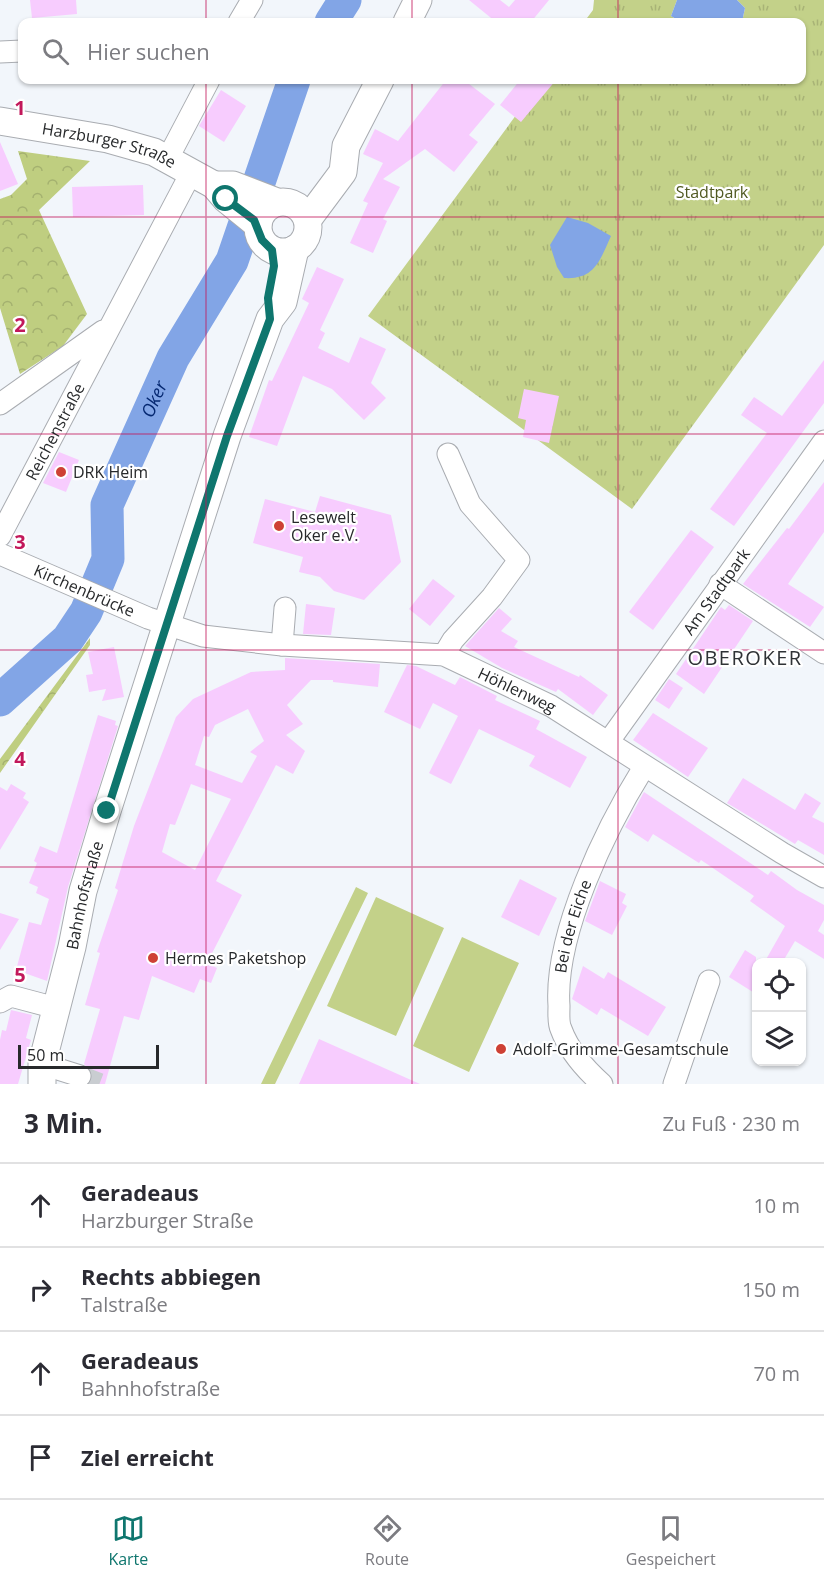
<!DOCTYPE html>
<html lang="de">
<head>
<meta charset="utf-8">
<style>
	:root { --surface:#fff; --page:#f7f7f7; --text:#2b2b33; --muted:#7c7c81; --line:#e1e1e2; --accent:#0f766e }
	body { margin:0; font-family:"Open Sans",sans-serif; background:var(--page); color:var(--text) }
	.controls { position:absolute; right:18px; bottom:18px; display:grid; overflow:hidden; border-radius:12px; box-shadow:0 2px 4px #0004 }
	.controls button { width:54px; height:54px; display:grid; place-items:center; padding:0; border:0; border-bottom:2px solid var(--line); background:var(--surface); color:var(--text); font:30px sans-serif }
	.scale { position:absolute; left:18px; bottom:15px; width:141px; box-sizing:border-box; padding-left:6px; border:3px solid #27292b; border-top:0; font-size:16px; line-height:21px; white-space:nowrap; color:#27292b; -webkit-text-stroke:4px #fff; paint-order:stroke }
	.stop { position:absolute; width:18px; height:18px; margin:-14px; border:4px solid #0f766e; border-radius:50%; background:#fff }
	.stop.end { background:#0f766e; border-color:#fff; box-shadow:0 2px 6px #0008 }
	.list { margin:0; padding:0; list-style:none }
	h2 { display:flex; justify-content:space-between; align-items:center; height:78px; margin:0; padding:0 24px; font-size:26px }
	h2 small { font-size:20px; font-weight:400; color:var(--muted) }
	.list li { display:grid; grid-template-columns:39px 1fr auto; gap:18px; align-items:center; box-sizing:border-box; height:84px; padding:0 24px; border-top:2px solid var(--line) }
	.list b { display:block; font-size:22px; white-space:nowrap }
	.list p { margin:0; font-size:20px; white-space:nowrap; color:var(--muted) }
	.list em { font-size:20px; font-style:normal; color:var(--muted) }
	.icon { flex:none; width:33px; height:33px; fill:none; stroke:currentColor; stroke-width:2; stroke-linecap:round; stroke-linejoin:round }
	.map { position:relative; flex:none; width:824px; height:1084px; overflow:hidden }
	.search { position:absolute; background:var(--surface); box-shadow:0 2px 4px #0004; left:18px; right:18px; top:18px; height:66px; display:flex; align-items:center; gap:15px; box-sizing:border-box; padding:0 21px; border-radius:12px; color:var(--muted); font-size:22px }
	.sheet { height:414px; background:var(--surface) }
	nav { display:flex; justify-content:space-around; align-items:center; box-sizing:border-box; height:84px; border-top:2px solid var(--line); background:var(--surface); font-size:16px; color:var(--muted) }
	nav a { display:grid; justify-items:center; gap:3px }
	nav .on { color:var(--accent) }
	.map>svg:first-child { display:block }
</style>
</head>
<body>
<div class="map">
<svg width="824" height="1084" viewBox="0 0 824 1084">
	<defs>
		<pattern id="grass-tufts" width="24" height="20" patternUnits="userSpaceOnUse" patternTransform="scale(1.5)"><rect width="24" height="20" fill="#c3d189"/><path d="M3 7l-1-3M5 7V3M7 7l1-3M15 17l-1-3M17 17v-4M19 17l1-3" fill="none" stroke="#a8b376"/></pattern>
		<pattern id="forest-crowns" width="20" height="18" patternUnits="userSpaceOnUse" patternTransform="scale(1.5)"><rect width="20" height="18" fill="#bfce80"/><path d="M2 6a3 3 0 1 1 6 0M12 15a3 3 0 1 1 6 0" fill="none" stroke="#a4b16f"/></pattern>
	</defs>
	<rect width="100%" height="100%" fill="#f2f6fb"/>
	<!-- grass -->
	<path fill="url(#grass-tufts)" d="M594,0H677L671,16L681,22H584L593,10Z
		M737,0H824V245L632,509L368,316L542,80H802V22H742L745,8Z"/>
	<!-- forest -->
	<path fill="url(#forest-crowns)" d="M18,151L90,161L39,210L87,314L63,346L20,374L0,308V199L11,195L27,179Z
		M90,638V645L0,773V759Z"/>
	<!-- pitch -->
	<path fill="#c3d189" d="M356,887L368,893L275,1084H261Z
		M376,897L444,928L396,1036L327,1006Z
		M462,937L519,963L469,1072L413,1046Z"/>
	<!-- water -->
	<path fill="#82a5e6" d="M677,0H737L745,8L742,22H681L671,16Z
		M567,217L588,223L611,236C600,260 595,280 564,278L557,267L550,245Z"/>
	<g fill="none" stroke-linecap="round" stroke-linejoin="round">
		<!-- river -->
		<g stroke="#82a5e6" stroke-width="33">
			<path d="M331,22L345,0"/>
			<path id="s1" d="M0,700L68,639L86,612L108,559L107,505L173,358L232,261L294,80"/>
		</g>
	</g>
	<!-- building -->
	<path fill="#f7ccfe" fill-rule="evenodd" d="M30,0H76L77,14L32,18Z
		M469,0H500L509,7L515,0H549L531,22H496Z
		M446,80H464L495,104L469,135L478,142L454,172L425,149L383,179L400,187L383,219L387,221L373,253L350,243L368,203L363,201L383,163L363,154L375,129L398,141Z
		M520,80H556L521,122L500,105Z
		M221,90L246,106L224,142L199,126Z
		M0,142L18,184L0,191Z
		M143,185L144,215L73,217L72,187Z
		M317,267L344,279L320,330L325,333L318,348L349,363L360,337L386,349L371,383L386,398L364,420L332,389L303,376L277,446L249,437L269,380L272,381L309,303L302,299Z
		M824,360V403L734,526L710,509L767,433L741,415L754,397L782,416Z
		M524,389L559,396L549,443L523,437L526,420L518,418Z
		M59,452L79,460L66,492L43,483Z
		M824,482V532L788,584L824,607L810,627L743,584L787,528L789,529Z
		M320,496L391,515L401,562L364,600L334,591L320,577L299,572L303,557L253,543L265,499L315,512Z
		M691,530L714,547L653,630L629,612Z
		M433,579L455,596L430,626L409,609Z
		M306,604L335,608L331,635L303,634Z
		M729,605L753,621L704,694L676,674L721,607L725,610Z
		M499,608L512,619L501,631L518,641L514,647L579,677L580,675L608,695L593,715L558,689L556,692L502,668L465,646Z
		M114,647L124,697L102,701L106,689L89,692L86,675L93,674L88,652Z
		M285,658L380,664L378,687L333,682V680H311L287,705L303,724L286,735L305,751L293,774L276,765L216,881L242,895L207,963L217,968L211,983L200,979L194,993L152,976L139,1020L124,1016L105,1084H90L92,1073L84,1064L100,1009L85,1005L100,953L97,952L118,890L115,888L134,826L176,717L193,699L251,672L285,670ZM248,709L264,741L250,752L257,756L242,783L195,765L204,736L209,737L215,725ZM191,784L231,799L195,870L162,852L170,824L175,825Z
		M407,665L416,666L455,685L460,677L497,696L495,700L540,721L536,729L587,757L570,788L529,766L535,756L479,729L451,784L429,773L458,716L433,703L420,729L384,712Z
		M669,679L683,688L669,709L655,700Z
		M653,713L708,748L688,777L633,740Z
		M98,715L116,721L115,725L118,726L68,887L47,981L16,970L29,922L41,925L49,899L36,893L38,887L29,883L37,863L34,861L40,846L57,853Z
		M743,778L795,810L805,793L821,803L812,817L824,823V855L798,840L795,844L727,803Z
		M11,784L26,793L23,798L29,802L0,850V787L7,791Z
		M644,792L768,875L771,871L797,890L824,905V920L818,931L824,935V959L795,941L782,963H764L785,926L750,901L754,896L701,860L699,863L653,834L648,842L625,827Z
		M520,879L557,898L539,936L501,917Z
		M600,881L626,894L622,903L627,906L612,935L585,921Z
		M0,913L19,919L0,950Z
		M745,950L756,957V994L729,977Z
		M583,966L604,979L608,972L666,1007L648,1036L601,1008L597,1015L572,999Z
		M11,1010L32,1015L26,1038L31,1040L18,1084H0V1040L2,1030L6,1031Z
		M319,1039L420,1084H299Z"/>
	<g fill="none" stroke-linecap="round" stroke-linejoin="round">
		<!-- minor-tunnel -->
		<path stroke="#c9cdd1" stroke-width="21" stroke-dasharray="21 10" stroke-linecap="butt" d="M80,1076L101,1084"/>
		<!-- minor casing -->
		<g stroke="#a9acb1" stroke-width="23">
			<g id="minor">
				<path d="M239,22L252,0"/>
				<path d="M0,52L22,51"/>
				<path d="M168,158L209,80"/>
				<path d="M0,404L103,331"/>
				<path id="s2" d="M0,536L191,173"/>
				<path id="s3" d="M0,554L148,618L203,636L282,645L444,655L551,706L782,853L824,877"/>
				<path d="M720,584L824,653"/>
				<path d="M282,645L285,608"/>
				<path d="M444,655L453,640L492,597L519,560L470,504L448,454"/>
				<path id="s4" d="M609,741L824,441"/>
				<path d="M0,1002L11,996L56,1008"/>
				<path d="M42,1064L80,1076"/>
				<path id="s5" d="M602,1084C585,1069 569,1051 561,1029C558,1023 559,1013 559,1006C554,934 606,828 644,767"/>
				<path d="M674,1084L709,981"/>
			</g>
		</g>
		<!-- major casing -->
		<g stroke="#a9acb1" stroke-width="29">
			<g id="major">
				<path d="M407,22L418,0"/>
				<path id="s6" d="M0,121L108,139L154,152L214,185L226,199L258,225"/>
				<path d="M214,185H233L277,202"/>
				<circle cx="283" cy="227" r="25"/>
				<path d="M308,219L343,172L346,146L380,80"/>
				<path id="s7" d="M42,1084V1064L72,947L83,891L107,811L227,436L270,319L283,302L295,249"/>
			</g>
		</g>
		<!-- minor -->
		<use href="#minor" stroke="#fff" stroke-width="21"/>
		<!-- major -->
		<use href="#major" stroke="#fff" stroke-width="27"/>
	</g>
	<g fill="none" stroke-linecap="round" stroke-linejoin="round">
		<!-- route -->
		<path stroke="#0f766e" stroke-width="8" d="M107,811L227,436L270,319L268,298L274,266L272,250L262,240L254,220L226,199"/>
	</g>
	<!-- grid -->
	<path fill="none" stroke="#c2185b" stroke-width="1.5" stroke-opacity="0.55" d="M206,0V22M412,0V22M618,0V22M206,80V1084M412,80V1084M618,80V1084M0,217H824M0,434H824M0,650H824M0,867H824"/>
	<!-- markers -->
	<g fill="#ce4135" stroke="#fff" stroke-width="2">
		<circle cx="61" cy="472" r="6"/>
		<circle cx="279" cy="526" r="6"/>
		<circle cx="153" cy="958" r="6"/>
		<circle cx="501" cy="1049" r="6"/>
	</g>
	<g text-anchor="middle" stroke-width="4.5" stroke-linejoin="round" paint-order="stroke">
		<!-- street labels -->
		<g font-size="16" fill="#27292b" stroke="#fff">
			<text dy="6" stroke="none"><textPath href="#s6" startOffset="112">Harzburger Straße</textPath></text>
			<text dy="6" stroke="none"><textPath href="#s2" startOffset="118">Reichenstraße</textPath></text>
			<text dy="6" stroke="none"><textPath href="#s3" startOffset="92">Kirchenbrücke</textPath></text>
			<text dy="6" stroke="none"><textPath href="#s4" startOffset="184">Am Stadtpark</textPath></text>
			<text dy="6" stroke="none"><textPath href="#s3" startOffset="542">Höhlenweg</textPath></text>
			<text dy="6" stroke="none"><textPath href="#s7" startOffset="194">Bahnhofstraße</textPath></text>
			<text dy="6" stroke="none"><textPath href="#s5" startOffset="174">Bei der Eiche</textPath></text>
		</g>
		<!-- park labels -->
		<g font-size="16" fill="#505921" stroke="#fff">
			<text x="712" y="198">Stadtpark</text>
		</g>
		<!-- poi labels -->
		<g font-size="16" fill="#27292b" stroke="#fff" text-anchor="start">
			<text x="73" y="478">DRK Heim</text>
			<text x="291" y="523">Lesewelt<tspan x="291" dy="18">Oker e.V.</tspan></text>
			<text x="165" y="964">Hermes Paketshop</text>
			<text x="513" y="1055">Adolf-Grimme-Gesamtschule</text>
		</g>
		<!-- water labels -->
		<g font-size="18" font-style="italic" fill="#052871" stroke="#fff">
			<text dy="6" stroke="none"><textPath href="#s1" startOffset="351">Oker</textPath></text>
		</g>
		<!-- quarter labels -->
		<g font-size="20" letter-spacing="1.5" fill="#2f3236" stroke="#fff">
			<text x="745" y="665">OBEROKER</text>
		</g>
	</g>
	<g font-size="20" text-anchor="middle" font-weight="bold" fill="#c2185b" stroke="#fff" stroke-width="4.5" stroke-linejoin="round" paint-order="stroke">
		<text x="20" y="115">1</text>
		<text x="20" y="332">2</text>
		<text x="20" y="549">3</text>
		<text x="20" y="766">4</text>
		<text x="20" y="982">5</text>
	</g>
</svg>
<div class="controls">
<button><svg class="icon" aria-label="locate" viewBox="0 0 24 24"><circle cx="12" cy="12" r="6"/><path d="M12 2v4M12 18v4M2 12h4M18 12h4"/></svg></button>
<button><svg class="icon" aria-label="layers" viewBox="0 0 24 24"><path d="M12 4l9 5-9 5-9-5zM3 14l9 5 9-5"/></svg></button>
</div>
<div class="scale">50 m</div>
<div class="stop" style="left:226px;top:199px"></div>
<div class="stop end" style="left:107px;top:811px"></div>
<div class="search"><svg class="icon" aria-label="search" viewBox="0 0 24 24"><circle cx="10" cy="10" r="6"/><path d="M15 15l6 6"/></svg>Hier suchen</div>
</div>
<section class="sheet">
<h2>3 Min.<small>Zu Fuß · 230 m</small></h2>
<ul class="list">
<li><svg class="icon" aria-label="ahead" viewBox="0 0 24 24"><path d="M12 20V5M6 11l6-6 6 6"/></svg><div><b>Geradeaus</b><p>Harzburger Straße</p></div><em>10 m</em></li>
<li><svg class="icon" aria-label="right" viewBox="0 0 24 24"><path d="M7 20v-9h11M14 6l5 5-5 5"/></svg><div><b>Rechts abbiegen</b><p>Talstraße</p></div><em>150 m</em></li>
<li><svg class="icon" aria-label="ahead" viewBox="0 0 24 24"><path d="M12 20V5M6 11l6-6 6 6"/></svg><div><b>Geradeaus</b><p>Bahnhofstraße</p></div><em>70 m</em></li>
<li><svg class="icon" aria-label="arrive" viewBox="0 0 24 24"><path d="M6 21V4h12l-3 4 3 4H6"/></svg><div><b>Ziel erreicht</b></div></li>
</ul>
</section>
<nav>
<a class="on"><svg class="icon" aria-label="map" viewBox="0 0 24 24"><path d="M3 6l6-2 6 2 6-2v14l-6 2-6-2-6 2zM9 4v14M15 6v14"/></svg>Karte</a>
<a><svg class="icon" aria-label="directions" viewBox="0 0 24 24"><path d="M12 3l9 9-9 9-9-9zM9 14v-3h6M13 9l2 2-2 2"/></svg>Route</a>
<a><svg class="icon" aria-label="saved" viewBox="0 0 24 24"><path d="M7 4h10v16l-5-4-5 4z"/></svg>Gespeichert</a>
</nav>
</body>
</html>
